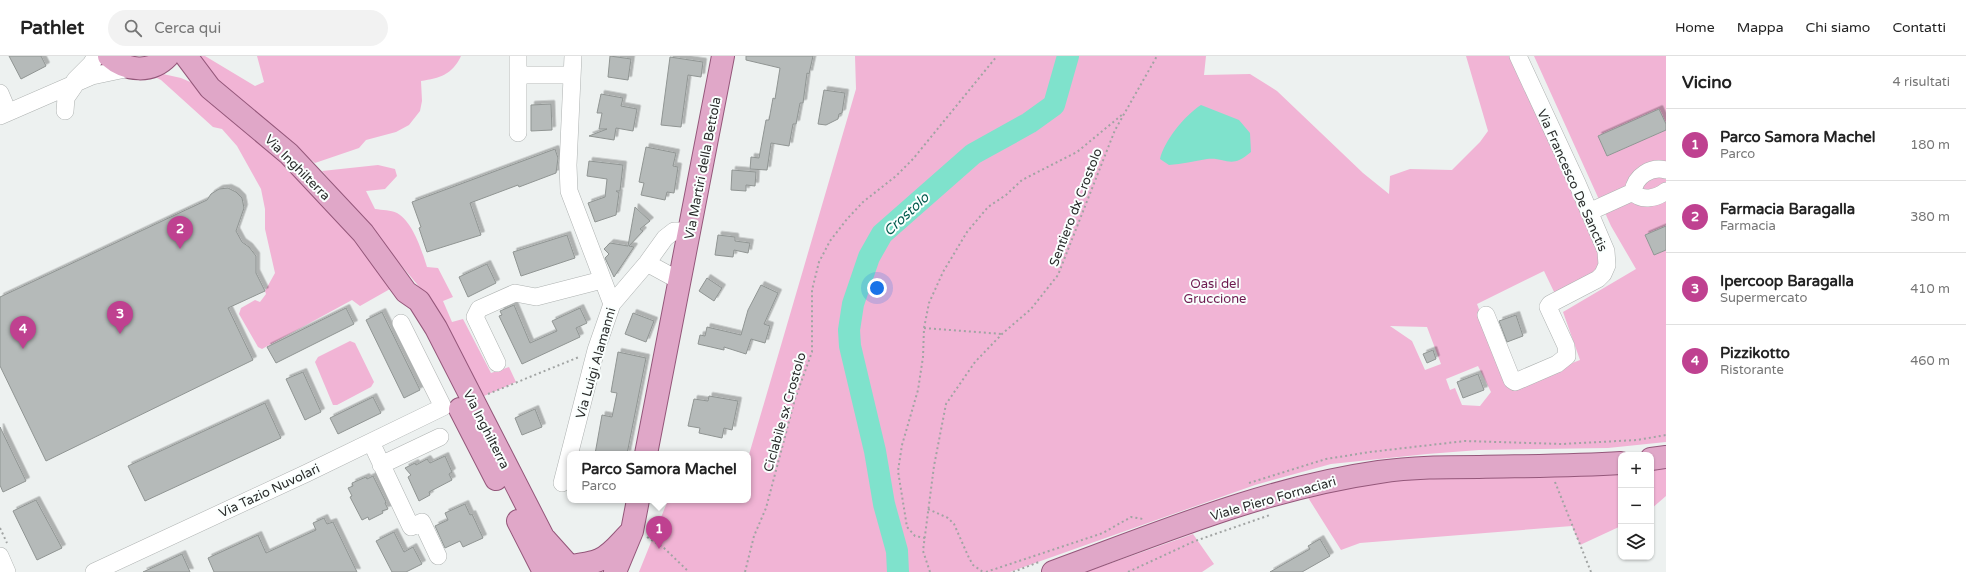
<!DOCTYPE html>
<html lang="it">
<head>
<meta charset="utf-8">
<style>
	:root { --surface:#fff; --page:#f2f2f2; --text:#222; --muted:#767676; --line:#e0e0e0; --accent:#bf4190 }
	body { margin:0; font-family:"Varela Round",sans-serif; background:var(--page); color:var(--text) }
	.controls { position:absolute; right:12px; bottom:12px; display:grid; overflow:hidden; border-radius:8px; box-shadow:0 1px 3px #0004 }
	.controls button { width:36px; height:36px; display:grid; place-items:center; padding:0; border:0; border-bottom:1px solid var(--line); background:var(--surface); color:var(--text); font:20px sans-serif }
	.you { position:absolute; left:877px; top:232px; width:14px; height:14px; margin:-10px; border:3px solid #fff; border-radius:50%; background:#1a73e8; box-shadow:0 0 0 6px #1a73e833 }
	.badge { display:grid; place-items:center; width:26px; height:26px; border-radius:50%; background:var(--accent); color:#fff; font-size:13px; font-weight:700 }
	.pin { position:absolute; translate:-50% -33px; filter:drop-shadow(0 1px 2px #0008) }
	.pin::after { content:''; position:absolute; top:21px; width:14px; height:12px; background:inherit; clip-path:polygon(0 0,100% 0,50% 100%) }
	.popup { position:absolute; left:567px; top:395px; width:184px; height:52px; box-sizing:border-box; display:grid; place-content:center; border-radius:8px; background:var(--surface); filter:drop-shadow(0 1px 3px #0005); font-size:13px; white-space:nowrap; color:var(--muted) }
	.popup b { font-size:15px; color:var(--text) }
	.popup::after { content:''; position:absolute; left:50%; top:100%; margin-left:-8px; border:8px solid transparent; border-top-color:var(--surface) }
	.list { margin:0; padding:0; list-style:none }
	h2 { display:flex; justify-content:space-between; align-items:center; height:52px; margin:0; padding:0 16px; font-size:17px }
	h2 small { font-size:13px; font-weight:400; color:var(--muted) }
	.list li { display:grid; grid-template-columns:26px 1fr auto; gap:12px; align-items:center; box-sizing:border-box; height:72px; padding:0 16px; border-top:1px solid var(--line) }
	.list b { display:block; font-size:15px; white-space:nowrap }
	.list p { margin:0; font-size:13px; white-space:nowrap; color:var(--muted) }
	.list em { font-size:13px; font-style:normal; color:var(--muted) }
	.icon { flex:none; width:22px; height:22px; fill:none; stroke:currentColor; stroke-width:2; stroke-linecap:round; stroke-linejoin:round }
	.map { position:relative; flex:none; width:1666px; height:516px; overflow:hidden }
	header { display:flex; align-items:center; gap:24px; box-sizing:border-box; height:56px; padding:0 20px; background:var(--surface); border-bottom:1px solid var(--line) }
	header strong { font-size:19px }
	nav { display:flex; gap:22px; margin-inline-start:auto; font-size:14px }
	.search { width:280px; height:36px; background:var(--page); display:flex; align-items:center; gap:10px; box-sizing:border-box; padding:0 14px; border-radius:22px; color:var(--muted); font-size:15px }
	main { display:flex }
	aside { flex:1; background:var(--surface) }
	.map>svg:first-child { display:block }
</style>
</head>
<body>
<header>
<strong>Pathlet</strong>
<div class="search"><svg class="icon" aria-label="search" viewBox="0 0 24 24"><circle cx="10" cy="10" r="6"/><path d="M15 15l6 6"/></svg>Cerca qui</div>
<nav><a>Home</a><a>Mappa</a><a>Chi siamo</a><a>Contatti</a></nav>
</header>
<main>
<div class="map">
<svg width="1666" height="516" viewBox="0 0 1666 516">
	<defs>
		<filter id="shadow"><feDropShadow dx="3.5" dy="-3.5" stdDeviation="0" flood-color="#0004"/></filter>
	</defs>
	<rect width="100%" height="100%" fill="#edf1f0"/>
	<!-- green -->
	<path fill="#f1b4d5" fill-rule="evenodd" d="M197,0H205L255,30L264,26L257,0H461C452,19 440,22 421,25L422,45L420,55L409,69L396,76L366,84L359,92L315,107L215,27Z
		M855,0H1206L1204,19L1250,18L1277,35L1363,117L1389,138L1390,120L1410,113L1452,114L1480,86L1488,75L1466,0H1513L1602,200L1597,217L1556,240L1544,215L1477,248L1509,332L1580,304L1563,256L1636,213L1611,170L1534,0H1666V68L1659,53L1636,63L1646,83L1666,74V170L1645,179L1654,199L1666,194V386L1608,392L1479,394L1427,398L1331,408L1255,429L1010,516H639L668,444H748V402L856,33ZM1621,70L1630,90L1607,100L1598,80ZM1390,270L1427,271L1441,308L1425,314L1412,285ZM1478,310L1491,336L1480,350L1462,349L1455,332L1450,334L1446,323Z
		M163,18L181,22L195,28L280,100L327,149L391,228L390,233L360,250L352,244L262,293L258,291L239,258L241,252L255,244L260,246L266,238L265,235L275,217L265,173V153L261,133L237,90L222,73L213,71L161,24L157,22L130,21Z
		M378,109L395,113L397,120L385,133L366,135L375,153C382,154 391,154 397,157C413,166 422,195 427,211L438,212L453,241L443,245L452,266L463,263L491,317L509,311L516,326L484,340L432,246L322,115Z
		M350,285L355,287L374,326L371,331L337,349H333L315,306L318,301Z
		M1666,411V440L1651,453V412Z
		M1621,414V470L1580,489L1572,470L1360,487L1341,494L1307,440L1358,430L1406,424Z
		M1193,478L1214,508L1202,516H1086Z"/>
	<!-- water -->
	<path fill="#7fe2cc" d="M1201,49L1239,64L1250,77L1251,96C1230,114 1227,101 1207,103C1194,105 1182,108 1169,109L1160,103C1164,85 1185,59 1201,49Z"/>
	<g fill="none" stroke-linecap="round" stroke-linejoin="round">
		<!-- river -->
		<path stroke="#7fe2cc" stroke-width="22" d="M898,516L897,495L884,448L875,395L850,290L849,274L853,248L869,201L882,178L973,98L1029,67L1054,49L1068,0"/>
	</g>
	<!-- building -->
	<path fill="#b5bab9" stroke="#909593" filter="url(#shadow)" d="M9,0H41L46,10L21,23Z
		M610,0L631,3L628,24L608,21Z
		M746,0H813L809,18L807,17L803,47H800L796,68H793L789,90L771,87L767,114L750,113L751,101L759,102L766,64H769L773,42L775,43L780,12L746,4Z
		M670,1L703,6L701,21L688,19L681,71L661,69Z
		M824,34L845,37L842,57L839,58L838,63L826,69L818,68Z
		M601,38L623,42L621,50L637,53L633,75L616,72L614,84L589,80L607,73H599L602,57H597Z
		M551,48L552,74L531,75V49Z
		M1659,53L1666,68V74L1607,100L1598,80Z
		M646,91L676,97L673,110L678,111L674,137L667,136L665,144L641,139L644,127L639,126Z
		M555,93L558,102L556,117L519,131L518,129L470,147L481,179L427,196L419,172L421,171L412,146Z
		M589,105L623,109L620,135H616L619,137L616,159L595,166L588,147L605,141L607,123L587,120Z
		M732,114L756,116L755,130L746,129V135L731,134Z
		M228,132L236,136L242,142L244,152L236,175L242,186L249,191L256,200V217L265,235L228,252L253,304L46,405L0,310V241L207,144L211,138L219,133Z
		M635,151L650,165L640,173L643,175L629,190L634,191L614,221L605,202L609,198L604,193L610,187L628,190Z
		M1666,170V194L1654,199L1645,179Z
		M567,179L575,202L521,220L513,196Z
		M718,179L735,181V185L750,187L748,197L734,194L733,201L715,199Z
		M487,208L496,227L468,241L459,221Z
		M707,222L722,232L714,245L699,235Z
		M761,229L778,237L764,268L770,270L765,287L751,283L746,298L724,291V294L698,288L700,279L705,280L707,271L741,279L748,254Z
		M514,249L530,287L557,275L552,265L580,252L587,267L576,272L580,281L522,308L499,260L502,259L500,255Z
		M346,252L354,268L276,307L267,291Z
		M382,256L420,334L404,342L366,264Z
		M633,257L654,265L646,286L625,278Z
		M1516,259L1523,280L1507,286L1499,265Z
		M1433,294L1436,303L1427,307L1423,298Z
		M618,296L646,302L627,398H595L602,359L612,361L617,337L611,336Z
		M303,316L321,356L305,364L286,323Z
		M1478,318L1484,334L1463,342L1457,326Z
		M709,340L738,345L732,374L724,372L722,382L699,377L700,372L688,370L694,343L708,345Z
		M373,341L381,357L338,378L330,362Z
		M265,347L281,382L145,445L128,410Z
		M535,353L542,371L522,379L515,362Z
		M0,371L26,425L3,436L0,429Z
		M445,400L452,416L449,418L452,424L429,436L430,439L419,445L408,421L411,419L405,412L415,407L416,409L427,403L430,407Z
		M373,420L386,446L385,447L388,453L382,455L383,457L369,464L368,461L362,464L350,441L352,440L348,432L353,430L352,427L366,421L367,423Z
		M36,444L62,492L37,504L13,455Z
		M465,448L470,459L472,458L483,482L463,491L460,485L445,492L435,470L448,464L445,457Z
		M324,462L327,468L333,466L357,516H214L208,502L258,479L266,497L316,474L313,467Z
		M394,476L404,496L413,491L422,508L406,516H392L376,485Z
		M1320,483L1330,500L1302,516H1270L1310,493L1308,490Z
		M182,498L190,516H143Z"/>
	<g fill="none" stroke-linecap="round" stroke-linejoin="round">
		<!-- minor casing -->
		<g stroke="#aeb2b1" stroke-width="18">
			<path id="minor" d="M518,0V77
				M573,0L568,109L569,135L612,248
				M518,19H572
				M75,24L91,8L96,0
				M0,37L8,56
				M65,55L66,42L77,26
				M0,60L92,20L130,12
				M1666,114C1651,110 1635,120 1633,136C1642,146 1657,142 1666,135
				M1589,156L1633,136
				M647,207L680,225
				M1486,259L1512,324L1515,326L1557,308L1567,300L1566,290L1548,251L1550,248L1598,223L1603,218L1607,209L1606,195L1577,127L1518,0
				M497,307L475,261L479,253L515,237L536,241L602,224
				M371,386L411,471L422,466L438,500
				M381,409L440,381
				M562,427L596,294L612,248L647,207L665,182L674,175H689
				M0,500L7,516
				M94,516L307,417L443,351L401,267"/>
		</g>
		<!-- major casing -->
		<g stroke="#94577a" stroke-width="24">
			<path id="major" d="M109,0C126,15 151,18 168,0
				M186,0L210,32L289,98L363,177L406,236L419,245L436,272L543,481L569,510
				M460,353L496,423
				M646,398L723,0
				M1651,403L1666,401
				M518,465L544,516
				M558,516C570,507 586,510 599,504C612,499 622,484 632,475
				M615,516L632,475L638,444
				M1053,516C1160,477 1266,432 1379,416C1412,411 1446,411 1479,411C1526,410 1574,410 1621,407"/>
		</g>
		<!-- path -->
		<path stroke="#a1a4a3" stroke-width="2" stroke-dasharray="2 3" stroke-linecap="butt" d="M924,272L1002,278
			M488,338L579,301
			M1555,426L1591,516
			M1249,427L1326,403L1370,396L1465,385L1562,388L1637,384L1666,379
			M928,453L948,462L954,468L969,502L973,509L983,516
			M0,472L7,487
			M647,481L664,492L689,516
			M925,482L915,480L907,471L898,415L902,389L918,334L923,301L924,272L929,247L943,216L967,176L988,151L1006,139L1022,124L1077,96L1123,58
			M745,516L754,480L766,452L795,343L812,296V234L819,206L830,185L847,163L863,146L896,120L913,103L997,0
			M930,516L923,495L934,410L946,348L975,306L1002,278L1031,253L1058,219L1115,74L1157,0
			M986,516L1103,477L1131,461L1143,463
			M1013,516L1039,506
			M1128,516L1195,485L1270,459"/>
		<!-- minor -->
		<use href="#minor" stroke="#fff" stroke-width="17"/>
		<!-- major -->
		<use href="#major" stroke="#e0a7c8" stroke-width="22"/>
	</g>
	<g text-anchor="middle" stroke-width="4" stroke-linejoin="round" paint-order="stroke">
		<!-- street labels -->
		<g font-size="13" fill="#2b2d2c" stroke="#fafffe">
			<text transform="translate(298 111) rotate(45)" y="5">Via Inghilterra</text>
			<text transform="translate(702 112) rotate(-79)" y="5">Via Martiri della Bettola</text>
			<text transform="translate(1573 124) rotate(66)" y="5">Via Francesco De Sanctis</text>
			<text transform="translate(1075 151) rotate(-69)" y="5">Sentiero dx Crostolo</text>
			<text transform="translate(595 307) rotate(-74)" y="5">Via Luigi Alamanni</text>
			<text transform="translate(784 356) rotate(-74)" y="5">Ciclabile sx Crostolo</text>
			<text transform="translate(487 373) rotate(63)" y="5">Via Inghilterra</text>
			<text transform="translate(269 434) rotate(-25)" y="5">Via Tazio Nuvolari</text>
			<text transform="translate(1273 442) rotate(-16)" y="5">Viale Piero Fornaciari</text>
		</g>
		<!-- park labels -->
		<g font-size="13" fill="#6e1b50" stroke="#fafffe">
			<text x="1215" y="232">Oasi del<tspan x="1215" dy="15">Gruccione</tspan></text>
		</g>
		<!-- water labels -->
		<g font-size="14" font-style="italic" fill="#005a4c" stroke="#fafffe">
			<text transform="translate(906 158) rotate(-43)" y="5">Crostolo</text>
		</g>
	</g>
</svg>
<div class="controls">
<button>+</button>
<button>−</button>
<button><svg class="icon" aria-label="layers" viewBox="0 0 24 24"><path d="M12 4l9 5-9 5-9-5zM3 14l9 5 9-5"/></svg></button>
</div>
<div class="you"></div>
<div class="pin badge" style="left:659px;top:493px">1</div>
<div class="popup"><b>Parco Samora Machel</b>Parco</div>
<div class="pin badge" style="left:180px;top:193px">2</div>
<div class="pin badge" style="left:120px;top:278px">3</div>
<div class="pin badge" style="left:23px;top:293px">4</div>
</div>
<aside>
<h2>Vicino<small>4 risultati</small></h2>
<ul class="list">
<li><span class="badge">1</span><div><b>Parco Samora Machel</b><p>Parco</p></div><em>180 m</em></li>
<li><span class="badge">2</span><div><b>Farmacia Baragalla</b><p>Farmacia</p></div><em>380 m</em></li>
<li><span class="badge">3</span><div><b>Ipercoop Baragalla</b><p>Supermercato</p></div><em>410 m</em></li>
<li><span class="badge">4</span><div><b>Pizzikotto</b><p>Ristorante</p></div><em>460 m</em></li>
</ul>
</aside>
</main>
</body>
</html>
